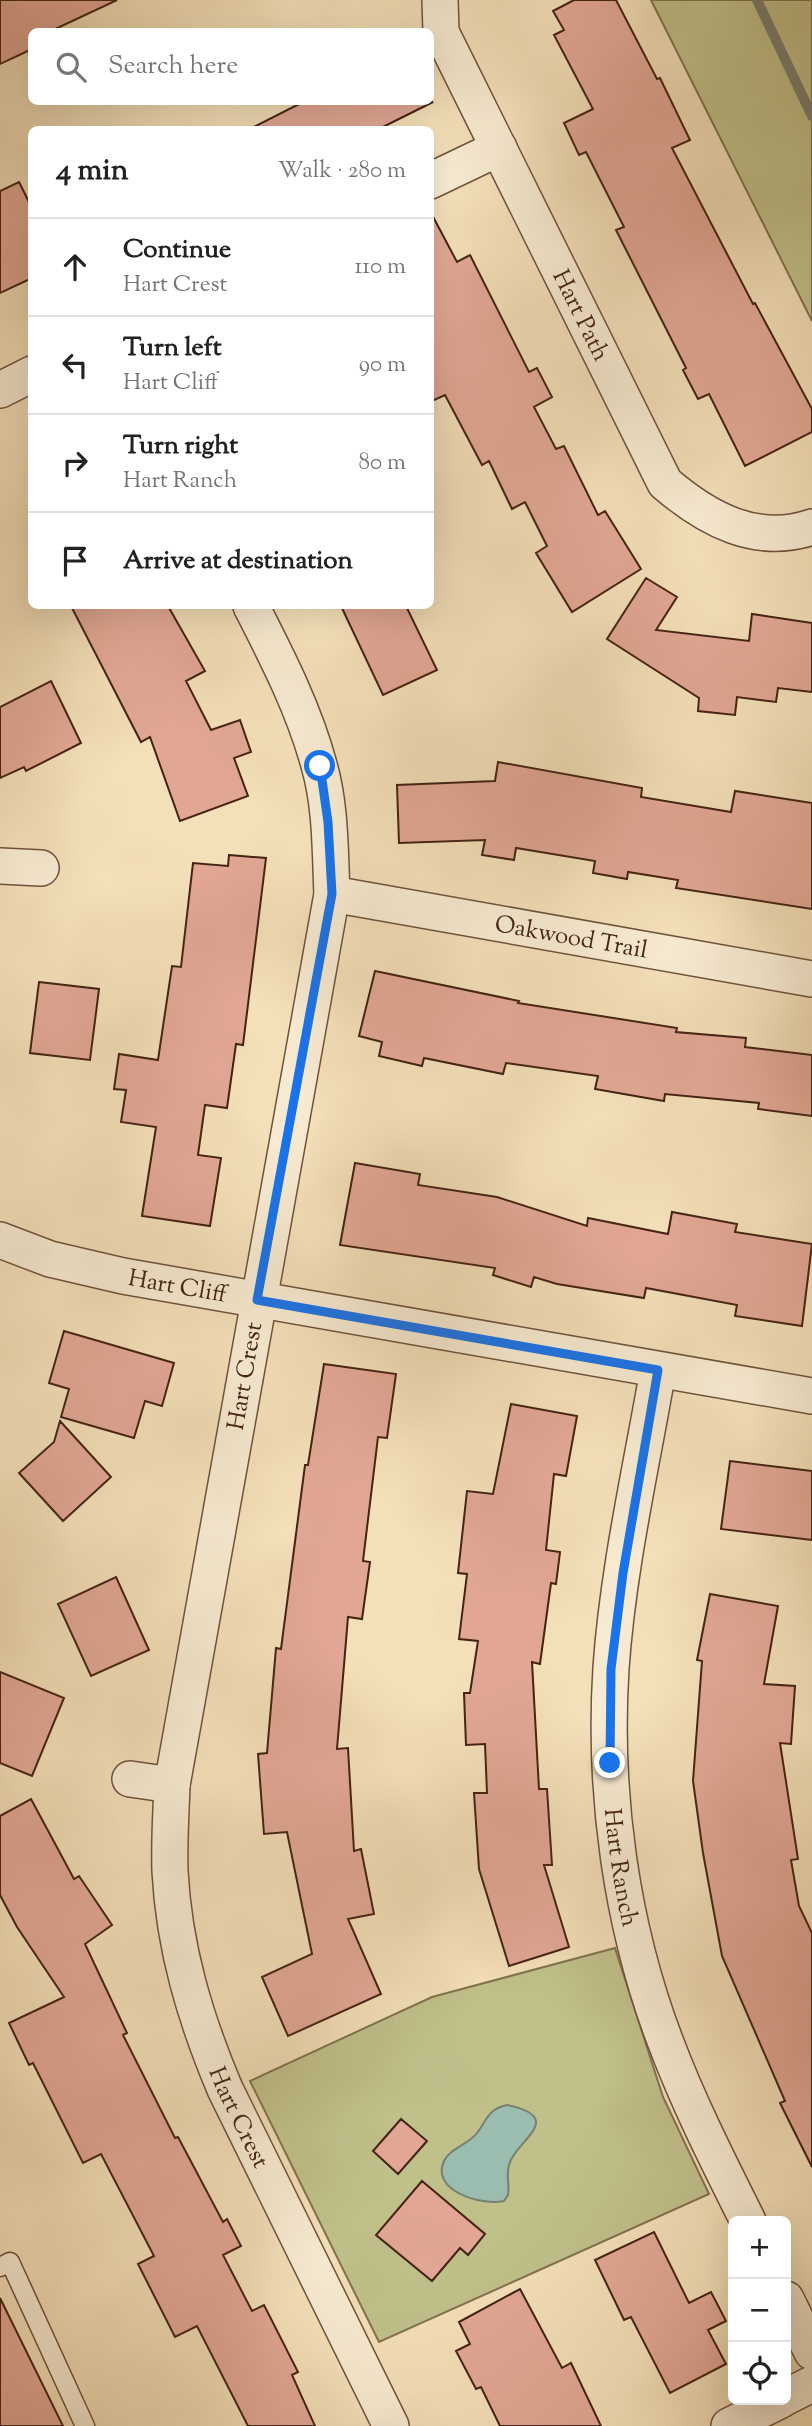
<!DOCTYPE html>
<html lang="en">
<head>
<meta charset="utf-8">
<style>
	:root { --surface:#fff; --page:#f6f6f6; --text:#222; --muted:#767676; --line:#e0e0e0 }
	body { margin:0; font-family:"Sorts Mill Goudy",serif; background:var(--page); color:var(--text) }
	.controls { position:absolute; right:21px; bottom:21px; display:grid; overflow:hidden; border-radius:10px; box-shadow:0 7px 28px #0002 }
	.controls button { width:63px; height:63px; display:grid; place-items:center; padding:0; border:0; border-bottom:2px solid var(--line); background:var(--surface); color:var(--text); font:35px sans-serif }
	.stop { position:absolute; width:21px; height:21px; margin:-16px; border:5px solid #1a73e8; border-radius:50%; background:#fff }
	.stop.end { background:#1a73e8; border-color:#fff; box-shadow:0 2px 7px #0008 }
	.list { margin:0; padding:0; list-style:none }
	h2 { display:flex; justify-content:space-between; align-items:center; height:91px; margin:0; padding:0 28px; font-size:30px }
	h2 small { font-size:23px; font-weight:400; color:var(--muted) }
	.list li { display:grid; grid-template-columns:46px 1fr auto; gap:21px; align-items:center; box-sizing:border-box; height:98px; padding:0 28px; border-top:2px solid var(--line) }
	.list b { display:block; font-size:26px; white-space:nowrap }
	.list p { margin:0; font-size:23px; white-space:nowrap; color:var(--muted) }
	.list em { font-size:23px; font-style:normal; color:var(--muted) }
	.icon { flex:none; width:38px; height:38px; fill:none; stroke:currentColor; stroke-width:2; stroke-linecap:round; stroke-linejoin:round }
	.map { position:relative; flex:none; width:812px; height:2426px; overflow:hidden }
	.search { position:absolute; background:var(--surface); box-shadow:0 7px 28px #0002; left:28px; top:28px; width:406px; height:77px; display:flex; align-items:center; gap:18px; box-sizing:border-box; padding:0 24px; border-radius:10px; color:var(--muted); font-size:26px }
	.panel { position:absolute; background:var(--surface); box-shadow:0 7px 28px #0002; left:28px; top:126px; width:406px; height:483px; border-radius:10px }
	.map>svg:first-child { display:block }
</style>
</head>
<body>
<div class="map">
<svg width="812" height="2426" viewBox="0 0 812 2426">
	<rect width="100%" height="100%" fill="#f3dfb8"/>
	<filter id="stains"><feTurbulence type="fractalNoise" baseFrequency=".00286" numOctaves="4"/><feColorMatrix values="0 0 0 0 .2 0 0 0 0 .09 0 0 0 0 .02 0 0 0 .5 -.17"/></filter>
	<radialGradient id="worn" r=".72"><stop offset=".6" stop-color="#630" stop-opacity="0"/><stop offset="1" stop-color="#630" stop-opacity=".3"/></radialGradient>
	<!-- green -->
	<path fill="#c0c08b" stroke="#827250" stroke-width="2" d="M651,0H812V321Z
		M615,1948L663,2097L709,2194L379,2342L250,2081L432,1997Z"/>
	<!-- water -->
	<path fill="#9bbdaf" stroke="#797f71" stroke-width="2" d="M507,2105C566,2117 518,2140 510,2162C505,2174 510,2183 508,2195L504,2201C482,2206 430,2191 444,2161C450,2148 468,2145 477,2133C487,2120 488,2109 507,2105Z"/>
	<g fill="none" stroke-linecap="round" stroke-linejoin="round">
		<!-- stream -->
		<path stroke="#797f71" stroke-width="10" d="M757,0L812,116"/>
	</g>
	<!-- building -->
	<path fill="#e1a794" stroke="#452314" stroke-width="2" d="M0,0H117L49,32H32V49L0,64Z
		M574,0H616L657,79L660,78L690,140L672,148L753,304L755,303L812,409V432L745,466L709,394L698,399L683,370L686,368L616,230L624,227L586,152L579,155L564,123L593,109L554,35L564,30L553,11Z
		M303,102H433L377,130H248Z
		M19,182L32,208V278L0,293V191Z
		M430,211L457,262L470,255L529,372L537,368L552,397L534,407L556,449L564,446L598,515L605,511L641,569L572,612L536,553L547,546L525,502L512,509L489,461L482,465L445,395L430,402Z
		M646,578L677,597L656,630L749,641L752,614L812,623V692L778,688L776,702L737,697L735,715L698,711L699,698L607,639Z
		M71,606H168L205,671L186,681L211,730L240,720L251,752L234,758L248,796L180,821L150,737L141,742Z
		M341,606H406L437,670L383,695Z
		M51,681L81,743L26,771L24,767L0,778V707Z
		M498,762L642,788L641,797L731,812L735,791L812,803V909L676,888L678,880L628,872L627,879L593,873L595,861L516,848L514,860L482,855L485,840L399,843L397,785L495,781Z
		M229,855L266,858L243,1045L236,1044L227,1108L205,1105L198,1155L221,1158L210,1226L142,1216L156,1127L121,1122L126,1090L114,1089L119,1054L158,1060L172,966L181,967L193,863L228,866Z
		M375,971L519,1001L518,1003L677,1028L676,1032L746,1038L745,1047L812,1055V1116L758,1109L759,1103L665,1094L664,1101L595,1089L598,1076L506,1063L503,1074L424,1058L422,1066L379,1056L382,1042L359,1036Z
		M39,982L99,989L90,1060L30,1053Z
		M355,1163L420,1174L418,1185L497,1197L587,1226L588,1218L668,1234L672,1212L737,1224L735,1232L812,1244L802,1326L735,1316L737,1305L646,1288L644,1298L557,1284L534,1277L531,1287L493,1275L495,1268L340,1245Z
		M64,1331L174,1363L162,1406L145,1401L134,1438L61,1417L69,1389L49,1383Z
		M324,1364L396,1374L387,1438L378,1437L363,1561L370,1562L362,1619L348,1617L337,1749L348,1748L354,1851L361,1849L374,1914L348,1919L381,1994L288,2036L262,1977L312,1954L287,1832L264,1834L258,1754L267,1753L276,1648L281,1649L305,1465H308Z
		M511,1404L577,1416L566,1476L554,1474L546,1550L560,1552L556,1584L551,1583L540,1664L532,1662L539,1789H547L552,1865H544L569,1947L509,1966L479,1869L474,1793H487L485,1744L466,1745L464,1693H470L478,1641L459,1639L467,1574L458,1573L467,1491L493,1494Z
		M60,1421L111,1477L63,1521L19,1473L54,1442Z
		M730,1461L812,1471V1540L721,1529Z
		M116,1577L149,1650L91,1676L58,1604Z
		M710,1594L778,1606L764,1684L795,1686L791,1744L780,1743L798,1859L791,1860L799,1906L812,1933V2167L780,2103L785,2101L722,1956L703,1853L693,1781L702,1661L697,1660Z
		M0,1672L64,1698L32,1776L0,1763Z
		M31,1799L74,1879L79,1876L112,1925L85,1944L127,2033L123,2035L175,2138L178,2137L223,2222L227,2219L241,2246L223,2255L252,2311L264,2305L298,2372L292,2375L315,2426H248L197,2326L175,2337L138,2264L154,2256L101,2154L83,2163L33,2063L29,2065L9,2023L64,1997L17,1927L0,1895V1816Z
		M401,2119L427,2141L398,2174L373,2151Z
		M422,2181L485,2234L468,2255L460,2248L432,2281L376,2235Z
		M654,2232L689,2303L711,2292L726,2321L708,2330L726,2364L670,2393L631,2317L624,2320L595,2260Z
		M520,2289L562,2368L571,2363L601,2426H500L481,2387L476,2389L456,2351L470,2344L459,2322Z
		M0,2298L63,2426H0Z"/>
	<g fill="none" stroke-linecap="round" stroke-linejoin="round">
		<!-- service casing -->
		<g stroke="#70523d" stroke-width="21">
			<path id="service" d="M0,2267L10,2262L85,2426"/>
		</g>
		<!-- minor casing -->
		<g stroke="#70523d" stroke-width="38">
			<g id="minor">
				<path id="s1" d="M440,0L441,32L665,483C707,519 756,546 812,527"/>
				<path d="M430,181L499,148"/>
				<path d="M0,390L32,374"/>
				<path id="s2" d="M251,606C277,657 304,709 319,765C331,806 330,852 332,894L172,1785C171,1813 169,1842 170,1871C174,1948 195,2018 225,2089L391,2426"/>
				<path d="M0,866L41,868"/>
				<path id="s3" d="M332,894L812,979"/>
				<path id="s4" d="M0,1240L50,1259L123,1276L812,1396"/>
				<path id="s5" d="M658,1370C641,1469 618,1568 611,1668C603,1793 621,1926 666,2043C689,2104 719,2163 748,2221"/>
				<path d="M130,1779L172,1785"/>
				<path d="M786,2299L812,2352"/>
				<path d="M786,2397L812,2384"/>
				<path d="M729,2426L781,2400"/>
			</g>
		</g>
		<!-- service -->
		<use href="#service" stroke="#f7ead1" stroke-width="18"/>
		<!-- minor -->
		<use href="#minor" stroke="#f7ead1" stroke-width="35"/>
	</g>
	<g fill="none" stroke-linecap="round" stroke-linejoin="round">
		<!-- route -->
		<path stroke="#1a73e8" stroke-width="9" d="M320,766L328,822L332,894L257,1300L658,1370L623,1573L611,1669L610,1763"/>
	</g>
	<g text-anchor="middle" stroke-width="7" stroke-linejoin="round" paint-order="stroke">
		<!-- street labels -->
		<g font-size="24" fill="#452314" stroke="#f7ead1">
			<text dy="8" stroke="none"><textPath href="#s1" startOffset="348">Hart Path</textPath></text>
			<text dy="8" stroke="none"><textPath href="#s3" startOffset="243">Oakwood Trail</textPath></text>
			<text dy="8" stroke="none"><textPath href="#s4" startOffset="184">Hart Cliff</textPath></text>
			<text transform="translate(244 1376) rotate(-80)" y="8">Hart Crest</text>
			<text dy="8" stroke="none"><textPath href="#s5" startOffset="502">Hart Ranch</textPath></text>
			<text dy="8" stroke="none"><textPath href="#s2" startOffset="1552">Hart Crest</textPath></text>
		</g>
	</g>
	<rect width="100%" height="100%" filter="url(#stains)"/>
	<rect width="100%" height="100%" fill="url(#worn)"/>
</svg>
<div class="controls">
<button>+</button>
<button>−</button>
<button><svg class="icon" aria-label="locate" viewBox="0 0 24 24"><circle cx="12" cy="12" r="6"/><path d="M12 2v4M12 18v4M2 12h4M18 12h4"/></svg></button>
</div>
<div class="stop" style="left:320px;top:766px"></div>
<div class="stop end" style="left:610px;top:1763px"></div>
<div class="search"><svg class="icon" aria-label="search" viewBox="0 0 24 24"><circle cx="10" cy="10" r="6"/><path d="M15 15l6 6"/></svg>Search here</div>
<section class="panel">
<h2>4 min<small>Walk · 280 m</small></h2>
<ul class="list">
<li><svg class="icon" aria-label="ahead" viewBox="0 0 24 24"><path d="M12 20V5M6 11l6-6 6 6"/></svg><div><b>Continue</b><p>Hart Crest</p></div><em>110 m</em></li>
<li><svg class="icon" aria-label="left" viewBox="0 0 24 24"><path d="M17 20v-9H6M10 6l-5 5 5 5"/></svg><div><b>Turn left</b><p>Hart Cliff</p></div><em>90 m</em></li>
<li><svg class="icon" aria-label="right" viewBox="0 0 24 24"><path d="M7 20v-9h11M14 6l5 5-5 5"/></svg><div><b>Turn right</b><p>Hart Ranch</p></div><em>80 m</em></li>
<li><svg class="icon" aria-label="arrive" viewBox="0 0 24 24"><path d="M6 21V4h12l-3 4 3 4H6"/></svg><div><b>Arrive at destination</b></div></li>
</ul>
</section>
</div>
</body>
</html>
